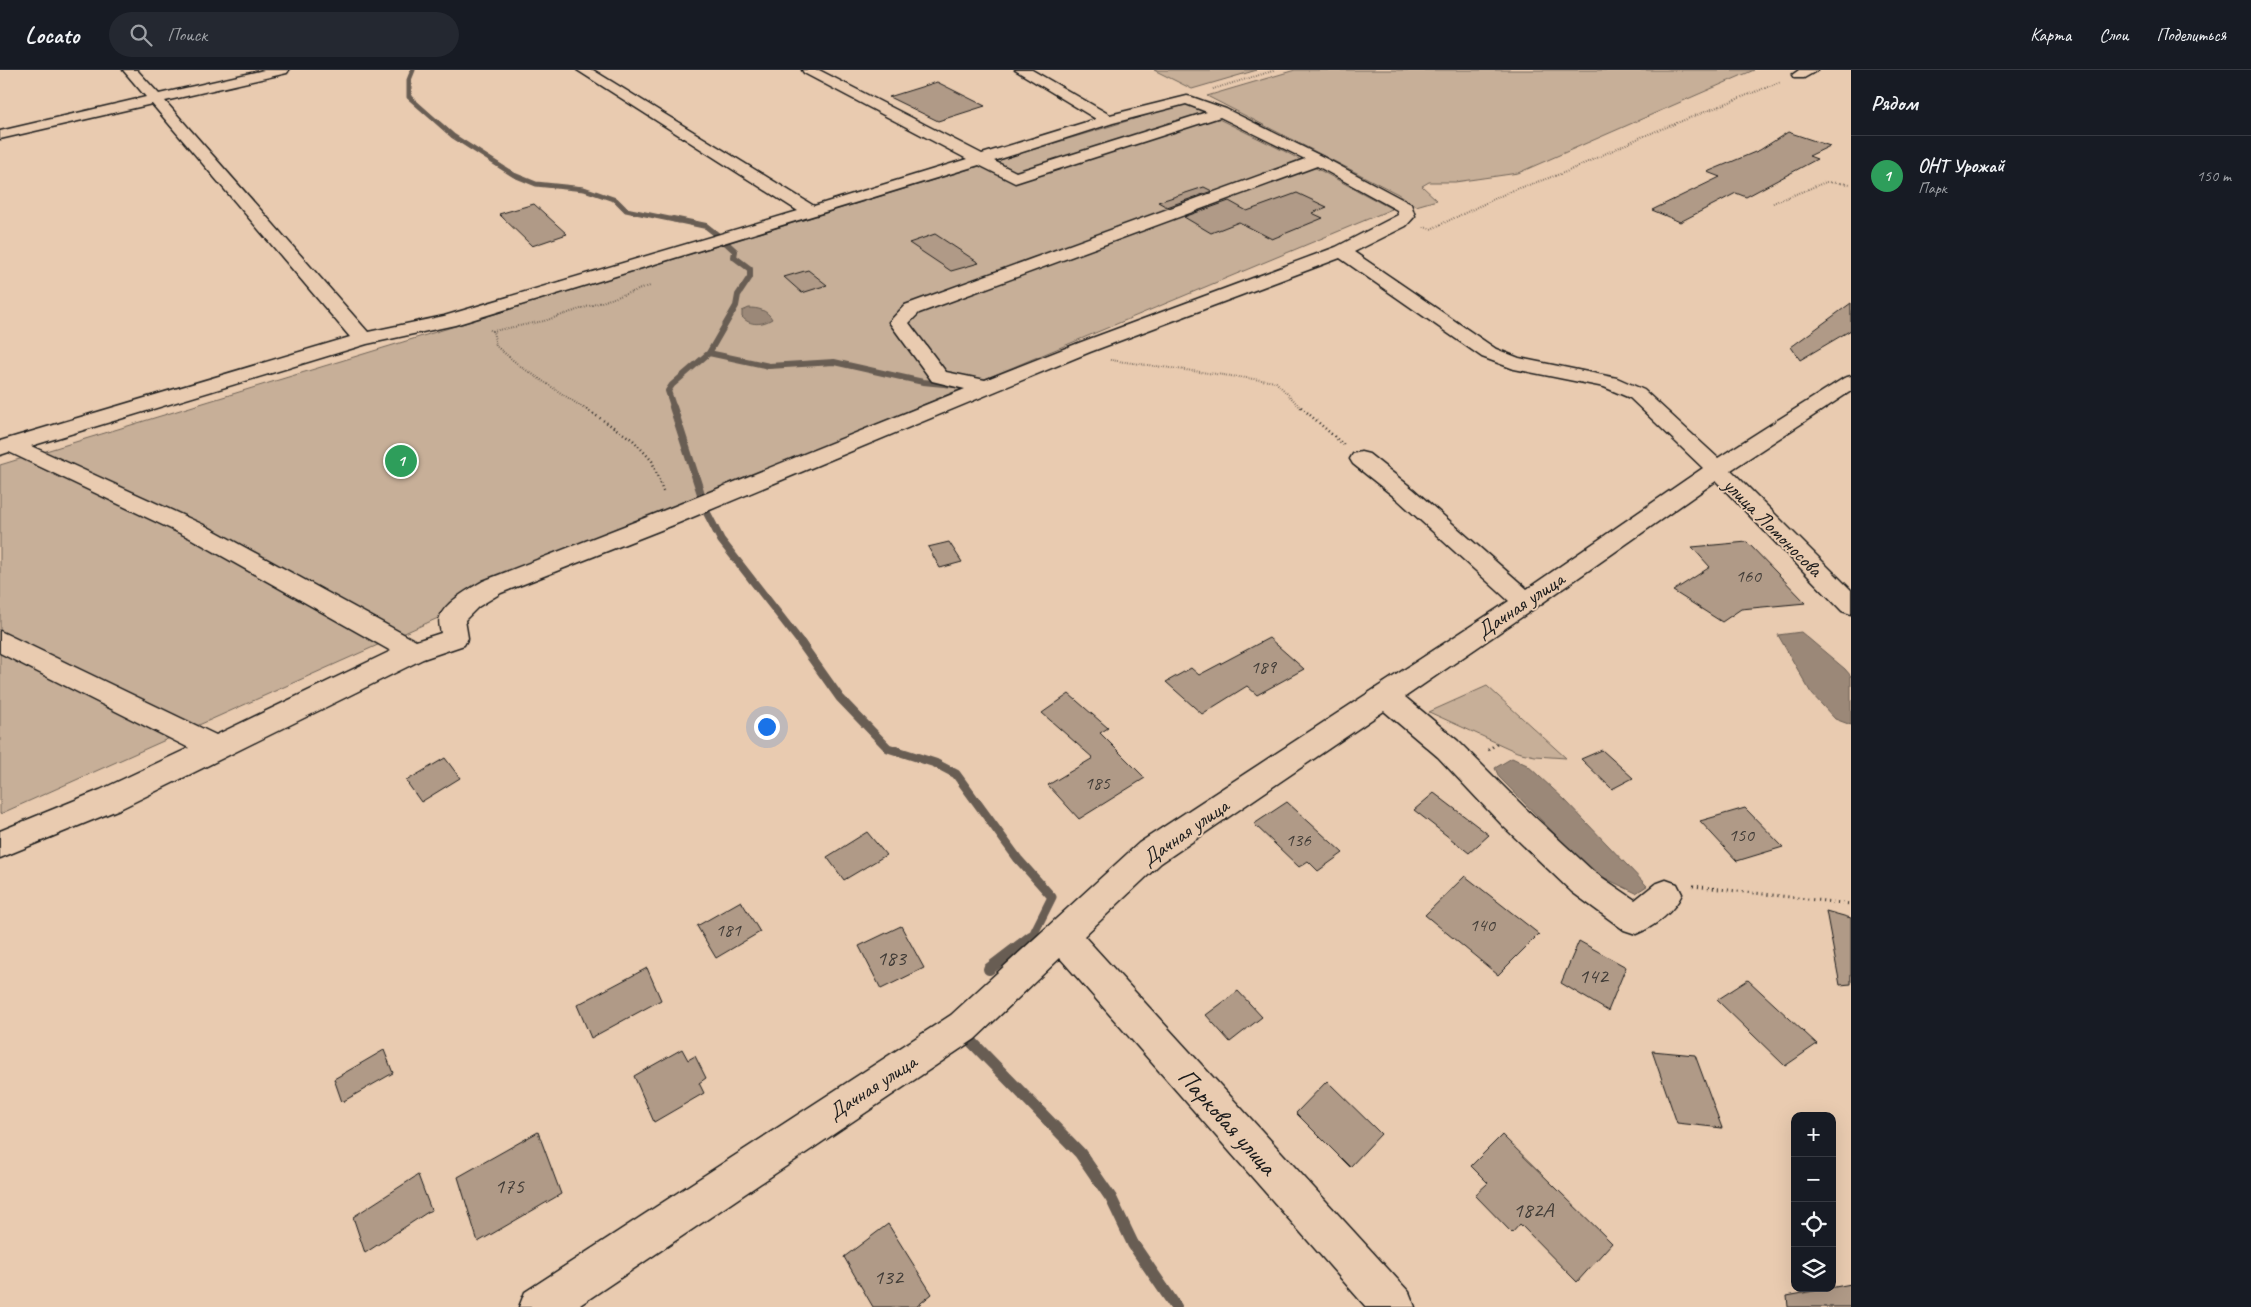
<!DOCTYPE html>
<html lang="ru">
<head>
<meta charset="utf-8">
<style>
	:root { --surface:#171b24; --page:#242831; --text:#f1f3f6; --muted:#9ea1a6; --line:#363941; --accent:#919294 }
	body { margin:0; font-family:Caveat,sans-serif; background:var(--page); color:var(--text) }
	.controls { position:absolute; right:15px; bottom:15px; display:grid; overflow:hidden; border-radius:10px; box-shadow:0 5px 20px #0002 }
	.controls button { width:45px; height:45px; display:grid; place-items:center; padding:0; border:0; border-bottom:1px solid var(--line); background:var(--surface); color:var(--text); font:25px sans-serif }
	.you { position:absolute; left:766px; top:656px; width:18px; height:18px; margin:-12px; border:4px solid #fff; border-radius:50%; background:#1a73e8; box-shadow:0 0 0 8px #1a73e833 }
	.badge { display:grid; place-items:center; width:32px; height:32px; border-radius:50%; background:var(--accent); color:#fff; font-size:16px; font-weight:700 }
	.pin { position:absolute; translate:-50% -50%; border:2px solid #fff; box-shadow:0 1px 5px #0006 }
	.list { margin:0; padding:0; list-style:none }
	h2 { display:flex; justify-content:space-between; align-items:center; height:65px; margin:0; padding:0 20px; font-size:21px }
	h2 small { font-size:16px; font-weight:400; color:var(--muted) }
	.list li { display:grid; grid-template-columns:32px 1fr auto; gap:15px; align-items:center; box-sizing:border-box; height:80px; padding:0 20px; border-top:1px solid var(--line) }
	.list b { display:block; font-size:19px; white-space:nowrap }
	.list p { margin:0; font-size:16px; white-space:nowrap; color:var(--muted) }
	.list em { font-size:16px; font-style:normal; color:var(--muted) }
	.icon { flex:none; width:28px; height:28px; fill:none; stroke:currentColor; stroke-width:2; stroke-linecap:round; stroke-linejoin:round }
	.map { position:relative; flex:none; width:1851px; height:1237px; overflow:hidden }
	header { display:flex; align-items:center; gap:30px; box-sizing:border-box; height:70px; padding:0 25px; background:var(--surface); border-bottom:1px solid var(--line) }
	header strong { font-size:24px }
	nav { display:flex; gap:28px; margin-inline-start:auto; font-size:18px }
	.search { width:350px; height:45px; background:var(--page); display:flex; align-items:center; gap:12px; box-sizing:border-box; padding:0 18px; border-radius:28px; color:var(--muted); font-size:19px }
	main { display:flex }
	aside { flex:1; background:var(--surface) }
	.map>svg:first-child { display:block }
</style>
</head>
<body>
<header>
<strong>Locato</strong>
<div class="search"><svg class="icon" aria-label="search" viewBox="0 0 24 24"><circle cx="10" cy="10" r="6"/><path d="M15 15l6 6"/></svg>Поиск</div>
<nav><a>Карта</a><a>Слои</a><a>Поделиться</a></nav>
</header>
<main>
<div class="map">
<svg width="1851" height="1237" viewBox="0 0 1851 1237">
	<rect width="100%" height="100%" fill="#e9cbb0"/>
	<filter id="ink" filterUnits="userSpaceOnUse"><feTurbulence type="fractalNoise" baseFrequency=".02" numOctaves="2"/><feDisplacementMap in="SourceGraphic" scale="10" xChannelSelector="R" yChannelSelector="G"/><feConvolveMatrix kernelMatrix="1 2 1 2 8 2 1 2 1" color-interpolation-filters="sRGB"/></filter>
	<g filter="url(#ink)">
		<!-- green -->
		<path fill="#c7af98" stroke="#72665a" d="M1154,0H1257L1192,19Z
			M1295,0H1754L1518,103L1455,112H1429L1422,116L1437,130L1416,136L1398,124L1207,26Z
			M1186,33L1284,81L1392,139L798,387L0,744V395Z
			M1487,616L1566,688L1535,686L1517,682L1429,642Z"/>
		<!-- water -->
		<path fill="#9b8878" stroke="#685d53" d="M749,238C758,238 767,240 772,249C762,255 750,256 742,247V241Z
			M1801,562L1845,599L1851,606V655L1835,649L1811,623L1778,565Z
			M1512,688L1527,695L1565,730L1647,816L1636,823L1592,802L1499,707L1495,698Z"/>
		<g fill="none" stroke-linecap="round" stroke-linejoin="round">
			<!-- stream-far4 -->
			<path stroke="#685d53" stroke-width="5" d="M413,0L409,10V27L453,66L514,105L536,114L584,119L616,130L626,140L679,151"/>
			<!-- stream-far3 -->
			<path stroke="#685d53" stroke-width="6" d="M673,149L706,156L720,167
				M709,283L769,296L834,292L923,312L954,315
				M674,339L668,321L672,315L709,283L736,236L738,225L750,207V199L734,187L735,181L723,170"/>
			<!-- stream-far2 -->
			<path stroke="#685d53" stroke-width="8" d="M673,337L702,427
				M706,441L721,470L802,574"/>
			<!-- stream-far1 -->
			<path stroke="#685d53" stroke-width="9" d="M801,573L840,628L888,678L935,693L956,704L1018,789L1052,827L1031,869"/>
			<!-- stream -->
			<path stroke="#685d53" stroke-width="12" d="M989,899L1031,867
				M967,967L1080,1083L1111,1128L1133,1174L1176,1237"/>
		</g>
		<!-- building -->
		<path fill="#b09a87" stroke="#1c1c1c" d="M937,12L985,36L938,51L889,27Z
			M1788,62L1830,76L1809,86L1817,89L1746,127L1736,123L1680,152L1652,140L1720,107L1707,102L1760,80Z
			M1204,117L1212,121L1167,137L1158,132Z
			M1297,123L1327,137L1312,143L1323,148L1272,169L1239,152L1211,163L1184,147L1229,131L1247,141Z
			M534,134L567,164L532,176L499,144Z
			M935,164L979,193L951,201L909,173Z
			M808,200L827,215L802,223L784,207Z
			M1851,233V260L1800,290L1791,277Z
			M949,472L962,492L940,498L928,477Z
			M1747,472L1806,533L1741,539L1722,552L1673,521L1710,497L1692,477Z
			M1269,568L1304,599L1257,625L1247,616L1202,644L1166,612L1191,598L1199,605Z
			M1069,624L1108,658L1100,663L1145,708L1079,749L1048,715L1093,688L1042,643Z
			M1602,680L1633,708L1612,719L1581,689Z
			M445,688L460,708L421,732L406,711Z
			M1434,723L1489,765L1469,783L1414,740Z
			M1287,732L1343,783L1318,801L1308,791L1299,797L1254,754Z
			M1745,738L1783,777L1737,791L1700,751Z
			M867,762L886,785L844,810L827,787Z
			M1465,806L1539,864L1498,905L1425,845Z
			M741,831L760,862L716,888L697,856Z
			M1826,841L1851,848V914L1840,915Z
			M901,856L924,898L881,919L859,876Z
			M1579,871L1626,897L1608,941L1561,913Z
			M647,898L661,930L591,968L577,935Z
			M1748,910L1817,974L1785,996L1717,930Z
			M1238,921L1262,947L1230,972L1206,945Z
			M682,979L688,990L695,986L706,1008L699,1013L704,1023L654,1052L634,1006Z
			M384,980L393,1003L342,1032L334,1009Z
			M1652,981L1695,985L1722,1058L1677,1053Z
			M1327,1011L1381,1064L1350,1097L1296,1043Z
			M538,1062L561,1124L478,1172L458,1107Z
			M1502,1065L1612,1173L1577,1212L1520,1154L1512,1163L1475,1125L1488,1113L1471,1096Z
			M418,1105L431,1140L365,1183L353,1147Z
			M888,1154L932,1224L916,1237H873L844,1187Z
			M1851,1214V1237H1788L1787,1226Z"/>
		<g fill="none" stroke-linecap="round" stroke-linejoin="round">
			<!-- minor casing -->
			<g stroke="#1c1c1c" stroke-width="3">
				<path id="minor" d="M123,0H137L159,24L264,0H289L287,3L165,31L368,262L444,246L798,141L577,0H593L814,136L967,89L804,3L802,0H819L982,84L1096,49L1015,0H1032L1110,45L1187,26L1192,27L1226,39L1323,87L1411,134L1415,146L1406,156L1354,182L1496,279L1519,288L1617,308L1644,320L1718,388L1844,308L1851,306V321L1731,400L1851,520V544L1842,541L1716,411L1535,538L1405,627L1458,671L1525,738L1594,802L1635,830L1655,814L1666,810L1677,814L1682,824C1674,842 1654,857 1636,864L1624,860L1572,822L1503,756L1438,687L1384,641L1161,793L1084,866L1409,1222L1415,1237H1366L1060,888L975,969L577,1237H519L525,1222L951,945L1139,773L1509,531L1397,429L1353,394L1350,389L1353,384L1361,382L1369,384L1413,419L1527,519L1703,398L1630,328L1604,317L1514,299L1482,287L1340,188L1090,282L676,454L501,523L478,537L465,550L468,568L464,575L423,589L122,738L0,788V761L100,720L189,678L0,583V561L216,665L391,581L190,468L9,382L0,385V371L350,267L152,34L0,69V61L146,27ZM1186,34L1207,42L1016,102L994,91L1113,53ZM1220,47L1305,89L905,235L889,252L932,311L965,319L660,442L483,511C471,518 445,532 440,547C438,551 440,558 441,563L416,571L206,456L31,376L367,274L455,255L979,95L1015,113ZM1317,96L1397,140L1398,145L1336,177L1076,274L985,310L946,302L909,253L919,243Z
					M1799,0H1818L1804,8H1794L1792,5Z"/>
			</g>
			<!-- path-far2 -->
			<path stroke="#1c1c1c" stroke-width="2" stroke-dasharray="0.5 2" stroke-linecap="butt" d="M1213,19L1276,0
				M1773,133L1826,112L1851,114
				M1424,157L1431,159L1511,121L1566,102L1639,68L1780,12
				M490,260L493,261L496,276L520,296L585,339
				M493,261L544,251L650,216
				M1110,290L1276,312L1302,339"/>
			<!-- path-far1 -->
			<path stroke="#1c1c1c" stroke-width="2.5" stroke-dasharray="1 3" stroke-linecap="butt" d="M583,337L633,370L652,391L664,424
				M1301,337L1345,376"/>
			<!-- path -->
			<path stroke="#1c1c1c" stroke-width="3" stroke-dasharray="1 4" stroke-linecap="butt" d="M1488,680L1498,673
				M1693,816L1851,834"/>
			<!-- minor -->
			<use href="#minor" fill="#e9cbb0" fill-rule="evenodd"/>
		</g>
	</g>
	<g text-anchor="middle" stroke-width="4" stroke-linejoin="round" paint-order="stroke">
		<!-- number labels -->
		<g font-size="19" fill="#413c37">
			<text x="1748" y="512">160</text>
			<text x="1263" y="603">189</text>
			<text x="1097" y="719">185</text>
			<text x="1741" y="771">150</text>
			<text x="1298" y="776">136</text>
			<text x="1482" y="861">140</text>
			<text x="728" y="866">181</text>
		</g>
		<!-- street labels -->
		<g font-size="21" fill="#1c1c1c" stroke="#e9cbb0">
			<text transform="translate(1773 457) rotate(45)" y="7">улица Ломоносова</text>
			<text transform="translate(1520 535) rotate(-34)" y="7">Дачная улица</text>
			<text transform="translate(1185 762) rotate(-35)" y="7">Дачная улица</text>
			<text transform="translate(872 1017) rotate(-33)" y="7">Дачная улица</text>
		</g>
		<!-- near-number labels -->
		<g font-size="22" fill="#413c37">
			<text x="891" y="895">183</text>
			<text x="1593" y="913">142</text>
			<text x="509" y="1123">175</text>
			<text x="1533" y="1147">182А</text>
			<text x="888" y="1214">132</text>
		</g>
		<!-- near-street labels -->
		<g font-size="25" fill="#1c1c1c" stroke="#e9cbb0">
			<text transform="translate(1228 1051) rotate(48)" y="9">Парковая улица</text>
		</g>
	</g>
</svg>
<div class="controls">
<button>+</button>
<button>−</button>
<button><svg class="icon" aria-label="locate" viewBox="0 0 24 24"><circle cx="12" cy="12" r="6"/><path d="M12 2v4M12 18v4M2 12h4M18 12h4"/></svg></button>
<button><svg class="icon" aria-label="layers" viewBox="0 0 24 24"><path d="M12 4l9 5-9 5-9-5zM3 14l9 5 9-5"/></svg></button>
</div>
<div class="you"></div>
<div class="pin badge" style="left:401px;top:391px;background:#2e9e5b">1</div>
</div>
<aside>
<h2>Рядом<small></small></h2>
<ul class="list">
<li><span class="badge" style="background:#2e9e5b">1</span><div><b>ОНТ Урожай</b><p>Парк</p></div><em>150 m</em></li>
</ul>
</aside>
</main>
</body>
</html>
